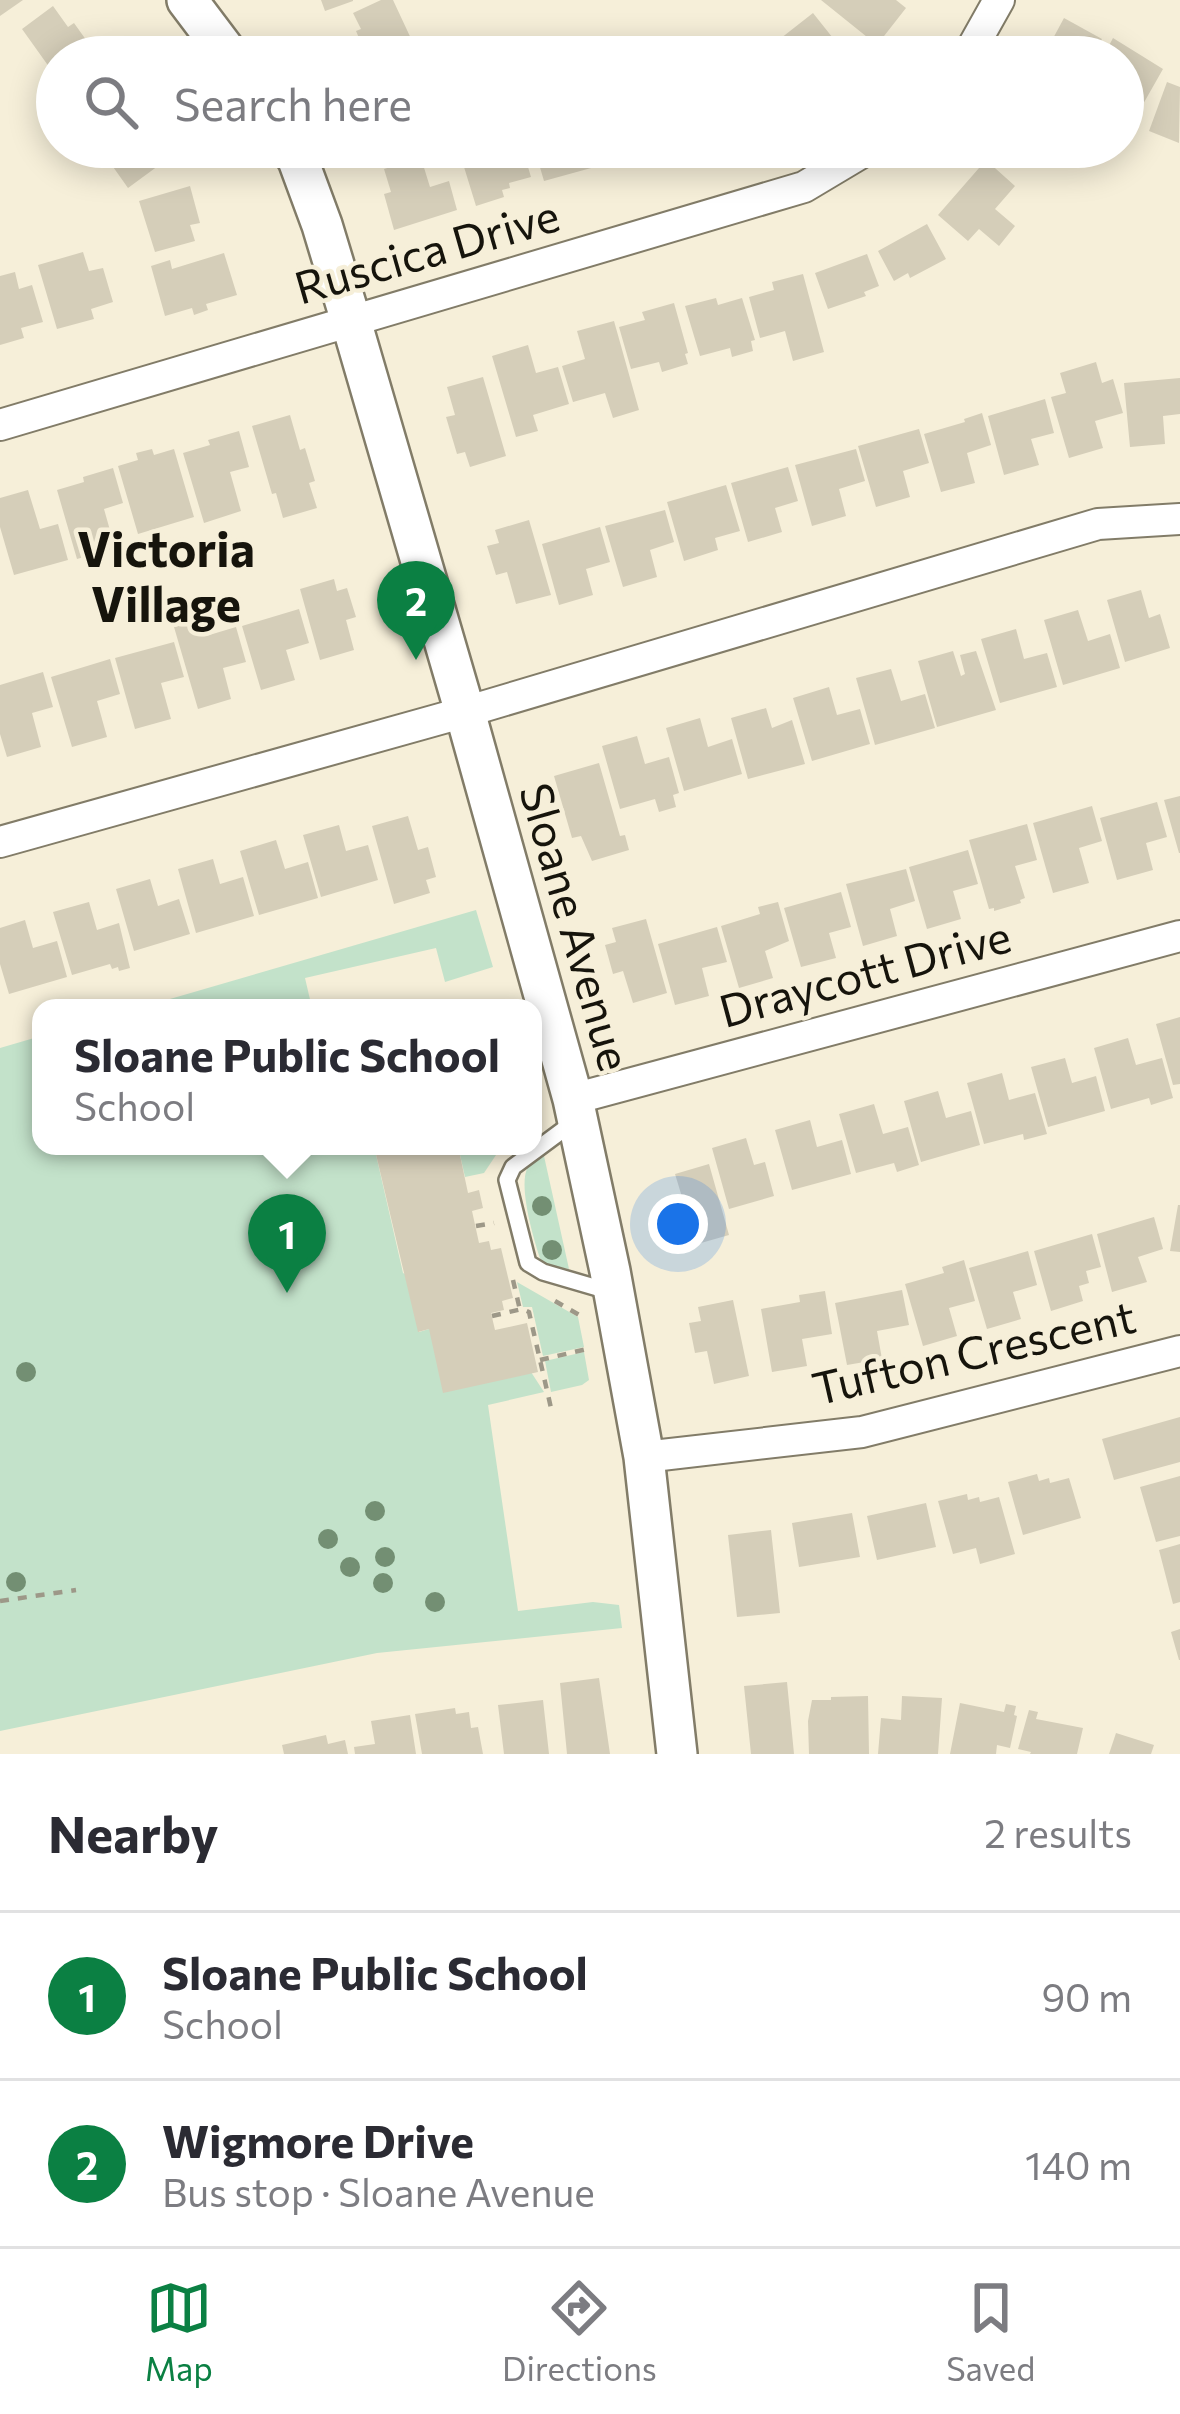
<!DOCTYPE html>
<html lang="en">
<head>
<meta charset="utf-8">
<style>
	:root { --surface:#fff; --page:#f7f7f7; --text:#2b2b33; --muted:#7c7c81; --line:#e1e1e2; --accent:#0b8043 }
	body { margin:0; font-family:Commissioner,sans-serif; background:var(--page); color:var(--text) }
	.you { position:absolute; left:678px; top:1224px; width:42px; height:42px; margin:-30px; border:9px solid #fff; border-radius:50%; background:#1a73e8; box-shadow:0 0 0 18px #1a73e833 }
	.badge { display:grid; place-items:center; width:78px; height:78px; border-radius:50%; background:var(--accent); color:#fff; font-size:39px; font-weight:700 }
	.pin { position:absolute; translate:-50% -99px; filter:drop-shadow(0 3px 6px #0008) }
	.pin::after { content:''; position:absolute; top:63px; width:42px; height:36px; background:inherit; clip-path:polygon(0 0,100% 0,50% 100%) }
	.popup { position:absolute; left:32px; top:999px; width:510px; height:156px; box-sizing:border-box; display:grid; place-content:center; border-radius:24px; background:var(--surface); filter:drop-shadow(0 3px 9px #0005); font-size:39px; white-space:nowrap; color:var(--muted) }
	.popup b { font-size:45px; color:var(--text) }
	.popup::after { content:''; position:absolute; left:50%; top:100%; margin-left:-24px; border:24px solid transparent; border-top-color:var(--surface) }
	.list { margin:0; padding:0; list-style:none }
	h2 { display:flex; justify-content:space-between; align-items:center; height:156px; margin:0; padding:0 48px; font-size:51px }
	h2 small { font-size:39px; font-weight:400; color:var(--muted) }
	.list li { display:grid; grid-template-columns:78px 1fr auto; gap:36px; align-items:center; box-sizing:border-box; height:168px; padding:0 48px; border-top:3px solid var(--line) }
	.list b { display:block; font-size:45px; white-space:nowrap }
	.list p { margin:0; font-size:39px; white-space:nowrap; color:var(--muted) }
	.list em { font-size:39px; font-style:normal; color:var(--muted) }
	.icon { flex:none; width:66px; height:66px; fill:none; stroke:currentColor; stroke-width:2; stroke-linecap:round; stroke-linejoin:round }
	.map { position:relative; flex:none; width:1180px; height:1754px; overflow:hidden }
	.search { position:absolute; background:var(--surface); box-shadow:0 6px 30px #0003; left:36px; right:36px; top:36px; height:132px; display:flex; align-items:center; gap:30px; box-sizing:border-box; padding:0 42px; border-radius:66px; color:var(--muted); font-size:45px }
	.sheet { height:492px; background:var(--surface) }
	nav { display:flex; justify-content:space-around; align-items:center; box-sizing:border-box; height:168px; border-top:3px solid var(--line); background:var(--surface); font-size:33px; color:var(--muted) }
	nav a { display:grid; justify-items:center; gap:6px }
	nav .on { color:var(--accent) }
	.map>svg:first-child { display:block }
</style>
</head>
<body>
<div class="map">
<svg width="1180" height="1754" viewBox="0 0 1180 1754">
	<rect width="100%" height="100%" fill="#f6efd9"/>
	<!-- green -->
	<path fill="#c3e2ca" d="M476,910L493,967L445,982L436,948L305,978L312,1008H139Z
		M41,1036V1146H374L403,1273L405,1274L419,1332L429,1329L531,1372L544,1392L488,1405L518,1611L593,1602L619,1605L622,1628L377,1653L0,1731V1048Z
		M458,1146H502L484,1173L465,1177Z
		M544,1156L569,1269L542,1264C535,1244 517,1185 528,1167C533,1159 535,1160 544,1156Z
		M517,1282L578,1317L584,1347L543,1356L532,1307H523Z
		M584,1352L589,1380L582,1385L551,1392L545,1361Z"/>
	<!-- building -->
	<path fill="#d5ceb9" d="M0,0H23L0,16Z
		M321,0H353V1L325,11Z
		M381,0H393L414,45L387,57H362L354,40L359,38L356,31L361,29L353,13Z
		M821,0H896L906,8L877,45Z
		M53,6L68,27L74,23L94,51L87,57H57V78L22,29Z
		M813,13L848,57H788L776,42Z
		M1064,18L1102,39L1092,57H1043Z
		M1113,38L1163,69L1142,106L1123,95V57H1103Z
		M760,42L767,57H731Z
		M1167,82L1180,87L1179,143L1149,131Z
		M99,147H157L153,150L162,163L128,188Z
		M484,147H522L531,177L509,183L510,188L502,190L504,197L476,206L460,154Z
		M534,147H597L602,165L544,181Z
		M602,147H658V148L606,163Z
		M421,158L430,187L449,181L457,210L394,230L384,194L391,192L384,169Z
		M986,160L1015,186L995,209L1015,226L999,246L979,229L968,241L938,215Z
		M190,186L200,223L190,225L195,241L155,252L139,201Z
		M927,224L946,259L910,278L908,273L894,281L878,251Z
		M83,252L89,271L103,268L113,302L91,309L94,319L57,329L38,265Z
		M224,253L237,295L206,304L208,310L194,315L192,308L165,316L151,266L170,260L172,269Z
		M867,254L879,286L864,292L866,296L828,309L815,273Z
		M15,272L19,289L32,285L43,322L21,328L24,338L0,345V276Z
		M803,274L824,352L793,361L785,331L760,338L749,297L774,290L772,282Z
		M716,298L718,305L742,298L755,340L751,341L753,351L732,357L730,348L700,356L685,306Z
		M674,303L688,353L685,354L688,364L662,372L659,362L631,369L619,327L645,320L642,312Z
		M614,321L639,410L613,418L605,393L573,402L562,366L585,359L577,331Z
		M528,345L536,373L558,367L569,404L533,415L538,431L516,437L492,356Z
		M1096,362L1102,383L1113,379L1123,413L1095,421L1103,448L1069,458L1051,397L1066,393L1060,373Z
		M483,377L506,456L470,467L465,452L457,454L446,417L455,415L447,387Z
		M1180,378V414L1163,416L1165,444L1130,447L1124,383Z
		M1045,399L1054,433L1031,439L1039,465L1004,475L988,416Z
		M982,413L991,445L967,453L975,483L941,492L924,434L965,422L964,419Z
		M290,415L300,450L305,448L315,481L309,483L317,508L283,518L276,493L272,494L252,426Z
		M919,429L929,463L903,471L910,497L876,507L858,446Z
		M239,431L249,467L230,472L241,511L204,523L183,453L210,445L208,440Z
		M152,449L154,455L174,449L194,517L138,534L118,466L138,460L136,453Z
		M856,449L865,481L839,489L846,516L812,526L795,465Z
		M788,467L798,501L775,508L782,532L748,542L731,483Z
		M113,468L123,503L104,509L115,548L77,559L57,490L84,482L83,477Z
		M726,485L740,531L715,538L718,550L684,561L667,502Z
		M28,490L40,529L58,524L68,560L14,575L0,527V498Z
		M665,510L674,542L650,550L657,577L623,587L605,526Z
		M529,520L551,595L516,604L507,572L496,575L487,546L499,543L495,530Z
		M600,527L610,562L586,569L593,595L559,605L542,544Z
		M334,579L337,591L347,588L356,617L346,620L354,650L320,660L300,589Z
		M1141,590L1149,618L1160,614L1170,648L1125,662L1107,600Z
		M299,609L309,643L286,650L295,680L261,690L242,626Z
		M1078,610L1088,641L1110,634L1120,668L1063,685L1044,620Z
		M202,619L206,636L236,627L246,662L223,668L231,699L198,709L174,627Z
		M1016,629L1024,659L1047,653L1057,687L1000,703L981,639Z
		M174,642L184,677L161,683L171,719L135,729L115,658Z
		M953,651L961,676L965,674L960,655L976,651L996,710L937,727L918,661Z
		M110,659L120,694L97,701L107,737L72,747L51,677Z
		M891,669L901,701L925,694L935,728L875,745L856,678Z
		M43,672L53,707L32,713L41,747L7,757L0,734V685Z
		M829,687L837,715L860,709L870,744L812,761L793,698Z
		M766,708L772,728L792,720L805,764L748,779L731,718Z
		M700,718L708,747L732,739L742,774L684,791L666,728Z
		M637,736L645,764L669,757L679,793L673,795L676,807L659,812L655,799L620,809L602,746Z
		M599,763L620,836L625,835L629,850L592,861L581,836L572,838L554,776Z
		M1180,796V853H1179L1164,800Z
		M1157,802L1167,837L1146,843L1153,870L1117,880L1100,818Z
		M1092,806L1102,841L1079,848L1089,883L1053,893L1033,823Z
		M408,816L418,850L428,847L436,877L426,880L430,893L394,904L372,826Z
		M1027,824L1037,860L1015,866L1025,898L1020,900L1021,903L994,911V908L989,909L969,840Z
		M339,825L346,851L368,845L378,880L321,897L303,835Z
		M276,840L285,869L308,862L318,898L259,915L240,851Z
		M968,850L978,884L953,891L961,919L927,929L909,867Z
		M213,859L220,884L243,877L254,916L196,933L178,869Z
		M906,869L915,901L890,909L897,936L863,946L846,884Z
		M150,879L158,906L179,899L190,934L134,951L116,889Z
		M841,892L851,927L829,933L836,958L801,967L784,908Z
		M89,902L97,930L119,923L130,968L119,971L118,967L112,969L110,964L72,975L53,912Z
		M778,902L789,941L765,951L773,978L739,988L721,926L760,914L758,907Z
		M646,919L667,993L633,1003L623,971L613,974L605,945L616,942L612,928Z
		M25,920L33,948L57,941L67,977L9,994L0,964V928Z
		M717,927L727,962L702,968L709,996L675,1005L658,944Z
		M1180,1017V1084L1173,1085L1156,1024Z
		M1128,1038L1136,1065L1162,1058L1173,1098L1151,1105L1149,1098L1111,1109L1094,1048Z
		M1065,1058L1072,1083L1096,1076L1105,1111L1048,1127L1031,1067Z
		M1002,1073L1009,1100L1035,1093L1047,1134L1024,1140L1023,1134L984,1144L967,1083Z
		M938,1091L946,1118L971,1111L980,1145L921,1162L904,1101Z
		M874,1104L883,1134L908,1127L919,1165L897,1172L894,1163L856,1173L839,1114Z
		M810,1120L817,1147L842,1140L851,1174L792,1190L775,1130Z
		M746,1138L754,1165L765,1162L774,1196L729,1209L712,1148Z
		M374,1146H458L468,1193L479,1190L483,1208L472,1211L479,1243L489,1241L491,1250L501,1248L513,1298L502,1301L504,1310L491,1313L495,1330L527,1323L538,1372L443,1393L429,1329L418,1332Z
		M709,1164L729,1235L694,1245L691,1233L682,1235L674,1207V1199L682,1197L675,1174Z
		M1178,1205H1180V1252L1170,1251Z
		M1154,1217L1163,1249L1138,1257L1147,1282L1112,1292L1097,1234Z
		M1092,1234L1101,1267L1086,1271L1089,1283L1079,1286L1083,1301L1051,1311L1034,1251Z
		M1028,1251L1037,1285L1013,1292L1021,1319L987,1329L969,1268Z
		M964,1260L975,1301L949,1308L957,1336L923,1346L905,1284L944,1273L942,1267Z
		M902,1290L909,1325L877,1331L882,1359L847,1365L835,1303Z
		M825,1291L832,1334L802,1339L807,1366L772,1372L761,1309L800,1302L799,1295Z
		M733,1300L749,1376L714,1384L707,1351L695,1353L689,1323L701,1321L698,1307Z
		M1180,1417V1462L1114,1480L1102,1439Z
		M1037,1474L1039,1481L1049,1478L1050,1483L1069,1478L1081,1518L1023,1535L1008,1482Z
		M1180,1476V1536L1156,1542L1140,1487Z
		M967,1494L968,1500L979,1497L980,1502L999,1497L1015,1554L980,1564L976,1548L953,1554L938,1501Z
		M926,1503L936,1547L877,1560L867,1516Z
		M852,1513L860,1557L799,1567L792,1523Z
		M771,1530L780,1613L737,1617L728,1535Z
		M1180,1544V1602L1173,1604L1159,1550Z
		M1180,1629V1660H1179L1171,1632Z
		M599,1678L610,1754H567L560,1683Z
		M787,1682L794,1754H751L744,1686Z
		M868,1696L869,1754H809L808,1721L812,1700H831V1697Z
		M902,1696L942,1698L938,1754H878L881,1718L901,1720Z
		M543,1700L549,1754H504L498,1705Z
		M960,1703L1004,1712L1006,1704L1016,1706L1014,1715L1017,1716L1010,1748L997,1745L996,1754H950Z
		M455,1708L456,1714L469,1712L471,1728L478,1727L483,1754H422L415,1714Z
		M1029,1710L1038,1712L1036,1719L1083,1728L1077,1754H1030L1031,1752L1018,1749Z
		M410,1715L416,1754H355L354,1747L375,1744L371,1721Z
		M1116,1733L1154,1745L1151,1754H1109Z
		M326,1735L328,1744L345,1740L348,1754H284L282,1745Z"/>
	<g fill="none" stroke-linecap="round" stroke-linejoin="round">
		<!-- service casing -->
		<g stroke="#827c68" stroke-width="20">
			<path id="service" d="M575,1121L513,1167L507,1180L528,1263L543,1272L608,1291"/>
		</g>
		<!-- minor casing -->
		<g stroke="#827c68" stroke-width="34">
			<path id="minor" d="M967,57L999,0
				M0,425L804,187L871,147
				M0,842L465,712L1098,524L1180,519
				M573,1099L1180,936
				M644,1457L862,1432L1180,1351"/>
		</g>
		<!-- tertiary casing -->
		<g stroke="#827c68" stroke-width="44">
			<path id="tertiary" d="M187,0L230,57
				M290,147L298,160L322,225L351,321L465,712L573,1099L610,1271L644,1457L677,1754"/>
		</g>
		<!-- path -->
		<path stroke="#9d9888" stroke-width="4.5" stroke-dasharray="9 9" stroke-linecap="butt" d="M476,1226L494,1223
			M513,1280L520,1310
			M555,1301L581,1316
			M492,1316L522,1309L529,1312L551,1408
			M540,1360L587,1349
			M0,1601L76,1590"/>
		<!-- service -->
		<use href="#service" stroke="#fff" stroke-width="15"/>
		<!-- minor -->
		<use href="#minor" stroke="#fff" stroke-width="30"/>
		<!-- tertiary -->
		<use href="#tertiary" stroke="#fff" stroke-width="39"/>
	</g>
	<!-- trees -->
	<g fill="#738f73">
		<circle cx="542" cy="1206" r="10"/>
		<circle cx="552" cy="1250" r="10"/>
		<circle cx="26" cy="1372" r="10"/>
		<circle cx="375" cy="1511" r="10"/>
		<circle cx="328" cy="1539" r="10"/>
		<circle cx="385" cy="1557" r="10"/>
		<circle cx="350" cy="1567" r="10"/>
		<circle cx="16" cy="1582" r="10"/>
		<circle cx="383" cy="1583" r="10"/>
		<circle cx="435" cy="1602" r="10"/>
	</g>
	<g text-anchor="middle" stroke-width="9" stroke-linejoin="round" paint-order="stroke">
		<!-- street labels -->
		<g font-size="45" fill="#16140c" stroke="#f6efd9">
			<text transform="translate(427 252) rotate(-16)" y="16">Ruscica Drive</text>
			<text transform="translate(575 927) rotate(74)" y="16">Sloane Avenue</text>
			<text transform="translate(865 974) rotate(-15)" y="16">Draycott Drive</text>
			<text transform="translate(974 1353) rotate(-13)" y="16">Tufton Crescent</text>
		</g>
		<!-- neighbourhood labels -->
		<g font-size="48" font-weight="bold" fill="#16140c" stroke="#f6efd9">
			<text x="166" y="567">Victoria<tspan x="166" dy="55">Village</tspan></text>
		</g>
	</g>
</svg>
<div class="you"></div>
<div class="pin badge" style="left:287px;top:1293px">1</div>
<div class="popup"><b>Sloane Public School</b>School</div>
<div class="pin badge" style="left:416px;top:660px">2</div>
<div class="search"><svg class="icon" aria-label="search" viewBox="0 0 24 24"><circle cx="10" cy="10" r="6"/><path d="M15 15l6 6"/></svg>Search here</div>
</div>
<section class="sheet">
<h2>Nearby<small>2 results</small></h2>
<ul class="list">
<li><span class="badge">1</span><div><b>Sloane Public School</b><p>School</p></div><em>90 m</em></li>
<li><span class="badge">2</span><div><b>Wigmore Drive</b><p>Bus stop · Sloane Avenue</p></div><em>140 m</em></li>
</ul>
</section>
<nav>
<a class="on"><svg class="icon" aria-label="map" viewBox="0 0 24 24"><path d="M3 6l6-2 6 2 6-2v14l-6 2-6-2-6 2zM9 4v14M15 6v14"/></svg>Map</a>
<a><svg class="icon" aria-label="directions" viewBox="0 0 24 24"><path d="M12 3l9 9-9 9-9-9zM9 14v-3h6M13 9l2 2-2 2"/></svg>Directions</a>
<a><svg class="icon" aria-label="saved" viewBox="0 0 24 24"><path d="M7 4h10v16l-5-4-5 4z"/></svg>Saved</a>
</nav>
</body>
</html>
